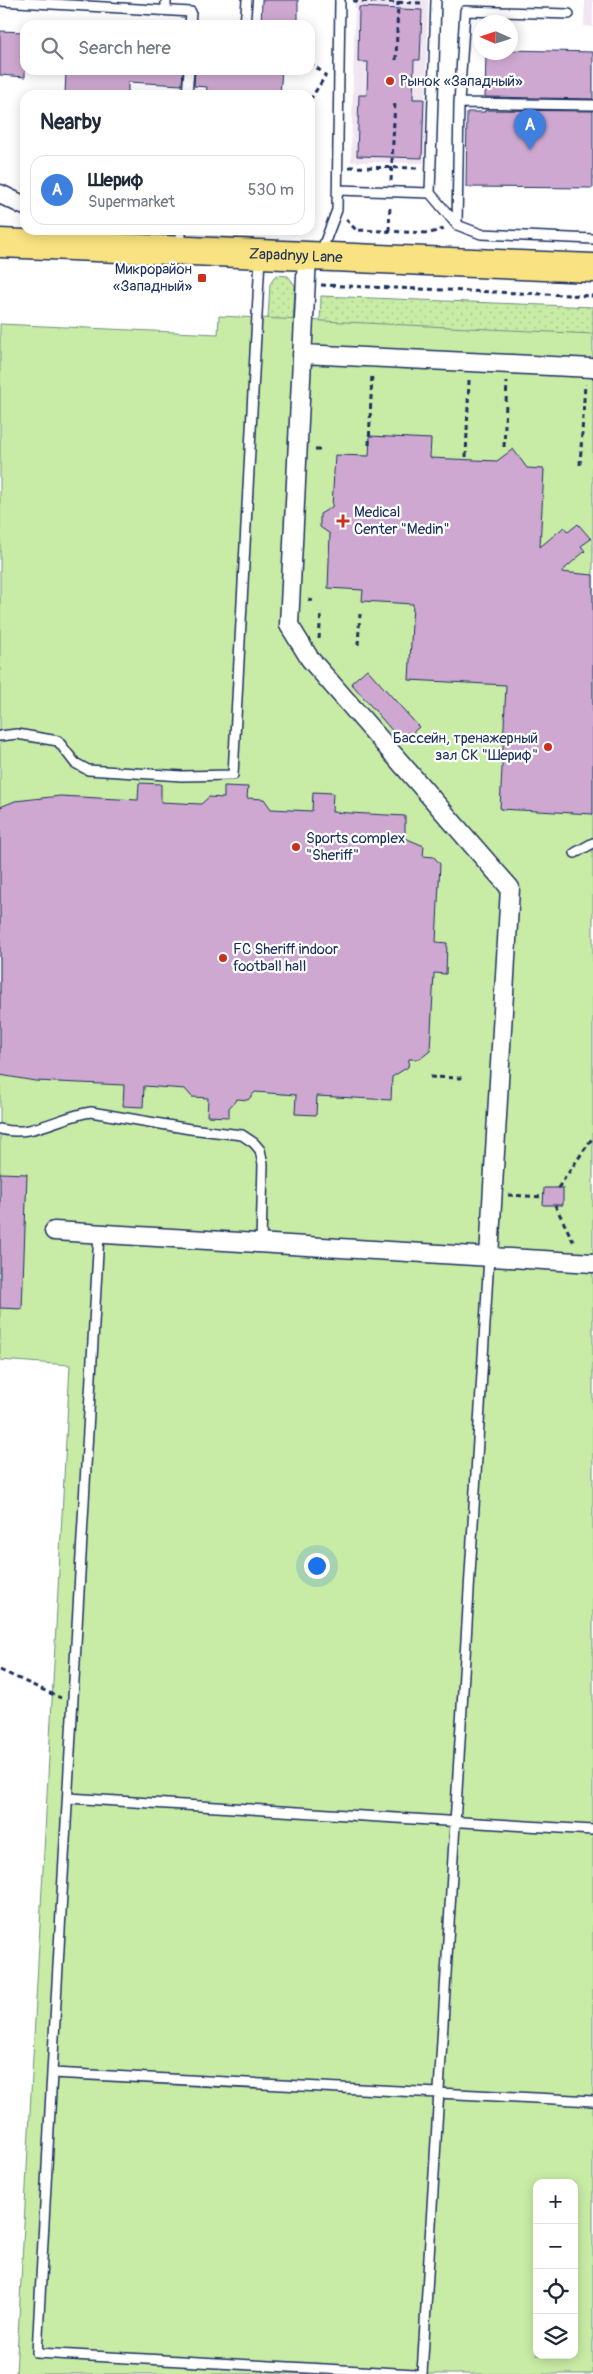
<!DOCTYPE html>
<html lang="en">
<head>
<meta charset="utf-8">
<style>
	:root { --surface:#fff; --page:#f2f2f3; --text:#1f2937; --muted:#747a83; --line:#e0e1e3; --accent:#ea580c }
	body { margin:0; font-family:Pangolin,sans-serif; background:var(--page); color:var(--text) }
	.controls { position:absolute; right:15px; bottom:15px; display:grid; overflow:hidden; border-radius:10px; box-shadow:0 2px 12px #0003 }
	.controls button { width:45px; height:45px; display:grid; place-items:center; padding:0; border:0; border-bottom:1px solid var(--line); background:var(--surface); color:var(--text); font:25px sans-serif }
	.compass { position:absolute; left:473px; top:15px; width:45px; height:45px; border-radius:50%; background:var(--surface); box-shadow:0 2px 12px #0003; rotate:273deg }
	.you { position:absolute; left:316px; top:1565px; width:18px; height:18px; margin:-12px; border:4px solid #fff; border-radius:50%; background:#1a73e8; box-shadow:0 0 0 8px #1a73e833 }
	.badge { display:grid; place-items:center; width:32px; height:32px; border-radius:50%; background:var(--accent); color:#fff; font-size:16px; font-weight:700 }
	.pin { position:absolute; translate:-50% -41px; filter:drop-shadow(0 1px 2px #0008) }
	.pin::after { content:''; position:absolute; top:26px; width:18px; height:15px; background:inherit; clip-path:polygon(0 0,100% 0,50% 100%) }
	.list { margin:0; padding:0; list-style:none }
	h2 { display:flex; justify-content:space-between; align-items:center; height:65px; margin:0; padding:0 20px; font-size:21px }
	h2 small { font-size:16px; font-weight:400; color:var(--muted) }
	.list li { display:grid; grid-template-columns:32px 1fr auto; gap:15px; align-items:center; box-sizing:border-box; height:70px; margin:0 10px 10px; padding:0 10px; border:1px solid var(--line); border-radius:15px }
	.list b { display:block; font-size:19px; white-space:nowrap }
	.list p { margin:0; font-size:16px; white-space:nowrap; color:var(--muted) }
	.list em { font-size:16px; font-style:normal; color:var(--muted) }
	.icon { flex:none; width:28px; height:28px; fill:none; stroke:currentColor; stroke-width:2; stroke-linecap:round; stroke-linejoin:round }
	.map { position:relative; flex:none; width:593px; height:2374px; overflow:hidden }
	.search { position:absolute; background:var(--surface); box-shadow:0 2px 12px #0003; left:20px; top:20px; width:295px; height:55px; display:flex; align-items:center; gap:12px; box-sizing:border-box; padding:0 18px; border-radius:15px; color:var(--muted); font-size:19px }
	.panel { position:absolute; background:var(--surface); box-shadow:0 2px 12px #0003; left:20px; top:90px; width:295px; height:145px; border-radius:15px }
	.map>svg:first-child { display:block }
</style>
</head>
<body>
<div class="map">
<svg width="593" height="2374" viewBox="0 0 593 2374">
	<defs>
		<pattern id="grass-dots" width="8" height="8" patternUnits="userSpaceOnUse" patternTransform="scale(1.25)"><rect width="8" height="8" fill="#c8eca5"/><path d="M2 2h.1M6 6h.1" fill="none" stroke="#abcb90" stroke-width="1.8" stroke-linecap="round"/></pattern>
	</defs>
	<rect width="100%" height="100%" fill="#fff"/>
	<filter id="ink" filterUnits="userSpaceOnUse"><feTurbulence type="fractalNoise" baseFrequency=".02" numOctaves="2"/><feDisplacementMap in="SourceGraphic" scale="10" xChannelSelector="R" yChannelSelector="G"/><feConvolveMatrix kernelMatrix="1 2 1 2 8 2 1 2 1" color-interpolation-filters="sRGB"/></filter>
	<g filter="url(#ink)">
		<!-- built -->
		<path fill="#f0e5f1" d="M355,0H428L424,163L351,162Z
			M585,0H593V27L584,26Z"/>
		<!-- grass -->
		<path fill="url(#grass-dots)" stroke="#728e82" d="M276,275L288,276L295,285L290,378L256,516L270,284Z
			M321,296L593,307V341L319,348Z"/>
		<!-- pitch -->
		<path fill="#c8eca5" stroke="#728e82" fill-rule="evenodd" d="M219,316L593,334V2374H16L70,1365L0,1360V324L218,334ZM537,2183H574V2355H537Z"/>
		<!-- building -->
		<path fill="#cea8d0" stroke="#1b2f5e" d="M262,0H298V25H261Z
			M359,7L422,10L420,60H414L413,99H424L422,158L357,156L359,95H367L368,62H358Z
			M0,31L25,32V77L0,75Z
			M510,50L593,52V99L485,97L486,52H510Z
			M66,70H183L182,85L128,82V95H65Z
			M195,70H282L280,95H206L207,87L194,86Z
			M485,110L593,111V188L466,187L467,112H485Z
			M370,436L431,439L430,458L497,461L513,449L527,468L544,469L540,547L564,527L568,532L578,524L591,539L581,546L585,551L561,572L593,575V814L500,809L506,685L409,680L413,604L362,601L363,590L328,588L330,534L320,527V514L332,507L335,455L369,456Z
			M367,669L419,727L402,742L351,683Z
			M139,783L161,784V802L201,804L209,797L224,798V786L248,787L247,798L264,799L271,809L312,811L313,792L333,793L332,812L405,816V838L424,846L423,856L434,857L440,864L436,942L447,943L446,974L434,973L430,1051L420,1059H409L408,1067L392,1077L391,1100L317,1096L316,1115L295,1114L296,1095L255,1092L248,1100L237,1099L229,1108V1117L207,1116L208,1098L192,1097L185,1089L144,1086L143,1107L123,1106L124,1085L35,1081L0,1075V807L15,801L60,796L138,800Z
			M0,1173L27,1174L22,1309L0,1308Z
			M544,1188H563V1205H543Z"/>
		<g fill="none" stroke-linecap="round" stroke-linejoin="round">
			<!-- lane casing -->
			<g stroke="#1b2f5e" stroke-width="12">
				<path id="lane" d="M436,0L430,193L457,225L481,234L593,239
					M0,1L191,12L190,25
					M166,10V0
					M245,25L247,0
					M187,95L189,70
					M459,103L465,11L569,14
					M338,190L430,193
					M457,225L459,103L593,105
					M181,247V230
					M321,252L337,210L340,0
					M0,736L17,734L58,741L75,763L88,770L182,776L233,775L260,258
					M575,853L593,843
					M0,1129C32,1138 60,1116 91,1112L190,1129L242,1135L254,1143L260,1150L263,1164L261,1243
					M99,1234L52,2073L593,2101
					M68,1798L593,1830
					M52,2073L37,2353L415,2374
					M422,2374L489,1257"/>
			</g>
			<!-- street casing -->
			<g stroke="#1b2f5e" stroke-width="21">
				<path id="street" d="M0,194L25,206
					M80,230L107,242
					M307,257L289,625L310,659L510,888L489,1257
					M302,354L593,368
					M54,1231L593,1263"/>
			</g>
			<!-- primary casing -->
			<g stroke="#1b2f5e" stroke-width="31">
				<g id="primary">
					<path id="s1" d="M0,243L593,268"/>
				</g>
			</g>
			<!-- path -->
			<path stroke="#1b2f5e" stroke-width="3" stroke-dasharray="5 4" stroke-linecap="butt" d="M353,1L424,3
				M396,60L398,2
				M310,62L325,75
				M310,100L326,75
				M349,167L418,168
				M391,181L395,101
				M346,219L356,230L430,233L444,229
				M389,231L390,204
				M321,285L593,296
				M369,445L372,373
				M504,447L507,381
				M315,450H324
				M466,457L469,380
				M580,465L585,384
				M308,600L316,601
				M319,639L321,612
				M358,645L360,614
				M430,1077L464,1078
				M558,1188L593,1137
				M508,1195L543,1197
				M555,1205L575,1245
				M0,1670L61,1698"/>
			<!-- lane -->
			<use href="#lane" stroke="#fff" stroke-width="9"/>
			<!-- street -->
			<use href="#street" stroke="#fff" stroke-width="18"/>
			<!-- primary -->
			<use href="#primary" stroke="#f8e281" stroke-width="28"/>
		</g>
	</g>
	<!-- markers -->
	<g fill="#c8321e" stroke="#fff" stroke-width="2">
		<circle cx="390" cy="81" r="5"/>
		<rect x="197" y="273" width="10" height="10" rx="2.5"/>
		<path d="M340.5 513.5h5v5h5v5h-5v5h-5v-5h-5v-5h5z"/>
		<circle cx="548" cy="747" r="5"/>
		<circle cx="296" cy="847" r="5"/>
		<circle cx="223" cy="958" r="5"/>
	</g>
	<g text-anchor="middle" stroke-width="4.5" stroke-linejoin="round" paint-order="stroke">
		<!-- poi labels -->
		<g font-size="15" fill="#1b2f5e" stroke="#fff" text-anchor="start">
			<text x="400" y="86">Рынок «Западный»</text>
			<text x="192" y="274" text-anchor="end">Микрорайон<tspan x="192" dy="17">«Западный»</tspan></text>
			<text x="354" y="517">Medical<tspan x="354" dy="17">Center "Medin"</tspan></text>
			<text x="538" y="743" text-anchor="end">Бассейн, тренажерный<tspan x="538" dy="17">зал СК "Шериф"</tspan></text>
			<text x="306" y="843">Sports complex<tspan x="306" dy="17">"Sheriff"</tspan></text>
			<text x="233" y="954">FC Sheriff indoor<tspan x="233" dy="17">football hall</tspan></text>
		</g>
		<!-- street labels -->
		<g font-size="15" fill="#1b2f5e" stroke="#fff">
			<text dy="5" stroke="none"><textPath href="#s1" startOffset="296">Zapadnyy Lane</textPath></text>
		</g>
	</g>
</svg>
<div class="controls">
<button>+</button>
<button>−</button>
<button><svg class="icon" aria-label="locate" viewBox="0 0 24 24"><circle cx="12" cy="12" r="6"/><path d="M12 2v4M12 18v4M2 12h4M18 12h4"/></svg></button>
<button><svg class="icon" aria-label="layers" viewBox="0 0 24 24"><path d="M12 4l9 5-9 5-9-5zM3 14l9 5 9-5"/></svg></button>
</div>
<svg class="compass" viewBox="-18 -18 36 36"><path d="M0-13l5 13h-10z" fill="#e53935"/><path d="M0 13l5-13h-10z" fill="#747a83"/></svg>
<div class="you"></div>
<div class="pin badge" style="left:530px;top:150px;background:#3f7fe0">A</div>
<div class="search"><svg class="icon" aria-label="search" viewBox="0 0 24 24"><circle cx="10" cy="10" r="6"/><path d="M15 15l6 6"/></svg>Search here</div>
<section class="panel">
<h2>Nearby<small></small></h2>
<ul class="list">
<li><span class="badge" style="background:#3f7fe0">A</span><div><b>Шериф</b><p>Supermarket</p></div><em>530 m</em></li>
</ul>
</section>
</div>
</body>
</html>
